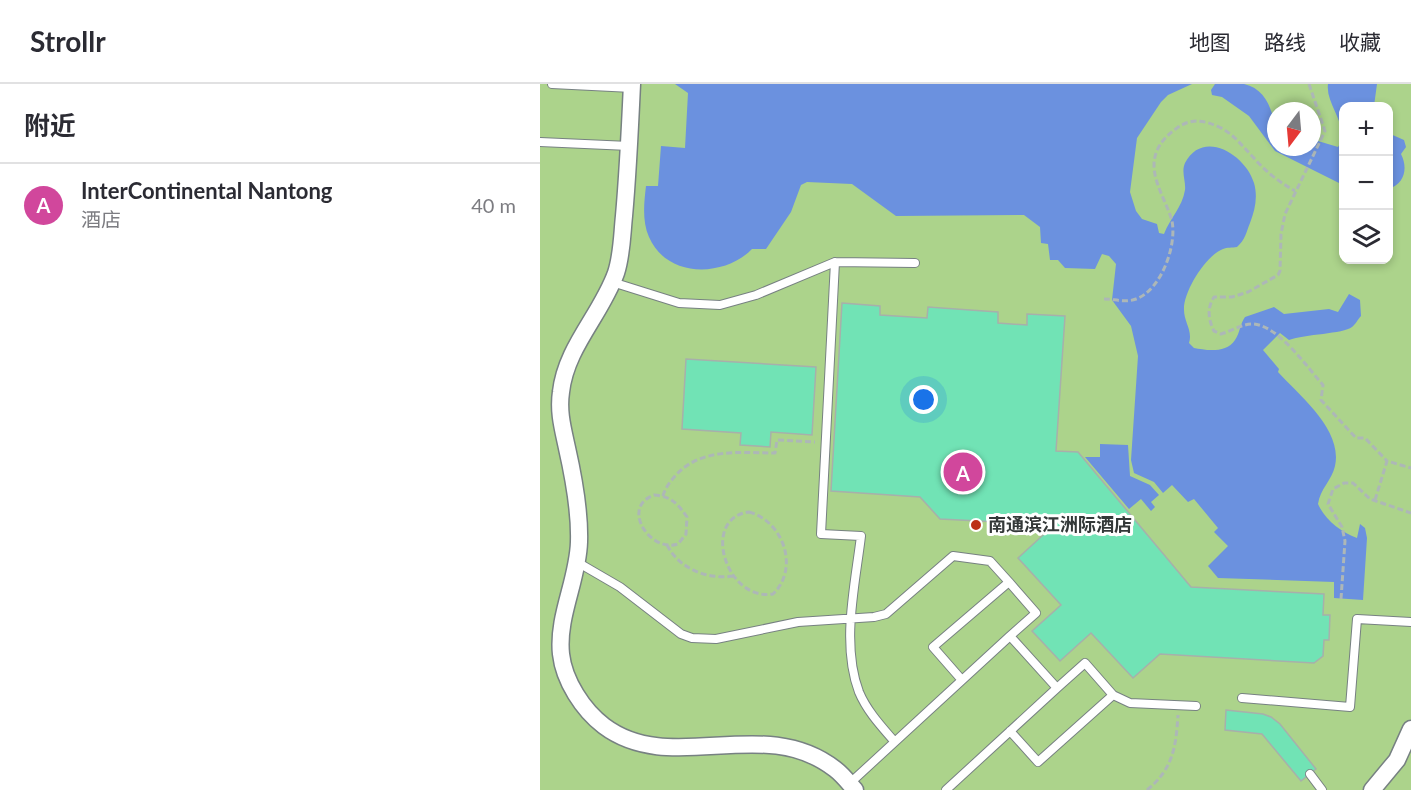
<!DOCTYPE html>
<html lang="zh">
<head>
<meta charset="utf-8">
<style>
	:root { --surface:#fff; --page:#f2f2f3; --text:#2b2b33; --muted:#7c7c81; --line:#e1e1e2; --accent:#1a73e8 }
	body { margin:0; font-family:Lato,"Noto Sans SC",sans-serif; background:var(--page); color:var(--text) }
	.controls { position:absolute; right:18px; top:18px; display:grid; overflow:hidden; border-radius:12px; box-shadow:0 3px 9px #0003 }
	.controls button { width:54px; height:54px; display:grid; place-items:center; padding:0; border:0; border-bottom:2px solid var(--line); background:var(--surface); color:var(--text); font:30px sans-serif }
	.compass { position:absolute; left:727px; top:18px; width:54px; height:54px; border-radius:50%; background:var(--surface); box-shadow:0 3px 9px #0003; rotate:196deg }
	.you { position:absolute; left:384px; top:316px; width:21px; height:21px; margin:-15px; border:4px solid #fff; border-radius:50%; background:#1a73e8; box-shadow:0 0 0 9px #1a73e833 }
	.badge { display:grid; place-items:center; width:39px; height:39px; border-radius:50%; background:var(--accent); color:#fff; font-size:20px; font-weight:700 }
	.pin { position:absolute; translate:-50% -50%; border:3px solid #fff; box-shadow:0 2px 6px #0006 }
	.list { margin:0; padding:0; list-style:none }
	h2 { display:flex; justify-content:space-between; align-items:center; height:78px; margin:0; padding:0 24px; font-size:26px }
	h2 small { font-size:20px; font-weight:400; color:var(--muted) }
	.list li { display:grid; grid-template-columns:39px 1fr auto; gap:18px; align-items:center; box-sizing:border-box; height:84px; padding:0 24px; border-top:2px solid var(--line) }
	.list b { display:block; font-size:22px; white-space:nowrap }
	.list p { margin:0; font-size:20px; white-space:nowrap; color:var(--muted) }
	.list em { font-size:20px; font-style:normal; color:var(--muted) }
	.icon { flex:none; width:33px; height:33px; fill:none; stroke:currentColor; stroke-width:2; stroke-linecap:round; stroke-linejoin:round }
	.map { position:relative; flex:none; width:871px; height:706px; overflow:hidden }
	header { display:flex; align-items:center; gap:36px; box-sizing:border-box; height:84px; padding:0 30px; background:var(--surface); border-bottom:2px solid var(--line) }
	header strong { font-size:28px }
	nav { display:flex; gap:33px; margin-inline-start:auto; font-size:21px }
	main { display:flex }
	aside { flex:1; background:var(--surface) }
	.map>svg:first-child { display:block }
</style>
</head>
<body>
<header>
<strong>Strollr</strong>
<nav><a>地图</a><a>路线</a><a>收藏</a></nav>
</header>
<main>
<aside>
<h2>附近<small></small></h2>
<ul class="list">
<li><span class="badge" style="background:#d1479c">A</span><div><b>InterContinental Nantong</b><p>酒店</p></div><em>40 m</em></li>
</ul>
</aside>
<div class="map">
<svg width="871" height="706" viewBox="0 0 871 706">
	<rect width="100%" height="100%" fill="#e3efef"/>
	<!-- green -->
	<path fill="#acd38b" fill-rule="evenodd" d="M0,0H871V706H0ZM804,22H848V176H804ZM736,27H772V63H736Z"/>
	<!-- water -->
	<path fill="#6b91df" d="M135,0H652L628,11L621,18L597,54L590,108L596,127L602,135L617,140L619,149L624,150C630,134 642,124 645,106C646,97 641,88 645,79C663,44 706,71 714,99C718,113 715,126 710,139C706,149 705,156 697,163C692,164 687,163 683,165C666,171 643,208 644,226C644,238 653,247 649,259L654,264C665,266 686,270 695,256C700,249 700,240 705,233L734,223L744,230L789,225L798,228L809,210L820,216L821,232C818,235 815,241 812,243C803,250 765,250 749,256L740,249L723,266L739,285L738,288C760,312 803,346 795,382C792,396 780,405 778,420C785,436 801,448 817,454L820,440L825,444L827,454L823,516L794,514V498L678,494L668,482L688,462L674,448L678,444L654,415L648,418L632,401L623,409L614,398L594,389L591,376L598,272L591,242L572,216L576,180L569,172L562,170L555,185L525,184L518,176H510L508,160L501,159L500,143L484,131L356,132L312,100L267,98L261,101L251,128L226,165H212C185,193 127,195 109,153C102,137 104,119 106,102H118L121,62L145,64L148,9Z
		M675,0C684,0 695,0 704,0C732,6 736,40 736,63H772V49L778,57L798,63C812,44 785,21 788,0H837L834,22H804L803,101L735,67L709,32L682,13L672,11L671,6Z
		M848,49L864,56L866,63L861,70C868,84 865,99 849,105Z
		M560,360L588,361L590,392L610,401L619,411L611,418L615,423L611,427L601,415L589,425L545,373H560Z"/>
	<!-- building -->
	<path fill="#71e3b5" stroke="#a7b0ab" stroke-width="1.5" d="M302,219L340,222V231L387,234L388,223L458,228V239L487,241V230L525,232L516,367L538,368L651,503L784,510L783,531H790L789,556H784L783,572L774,579L620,570L593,594L551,549L520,577L492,547L521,521L478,474L514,441L400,435L380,413L291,407Z
		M146,275L276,283L272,351L231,348L230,363L200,361L201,349L142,345Z
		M686,626L723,630L731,633L740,640L776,685L761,697L722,650L685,646Z"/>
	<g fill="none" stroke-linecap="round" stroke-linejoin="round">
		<!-- lane casing -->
		<g stroke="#778182" stroke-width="10">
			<path id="lane" d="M12,0L92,4
				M0,58L89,62
				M295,178L281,450L321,452C315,502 301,560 319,608C327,627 341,642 354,657
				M72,198L139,219L180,221L216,211L295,178L375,179
				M37,478L80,503L141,550L152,554L176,555L258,538L334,533L346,530L413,472L450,477L469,498
				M421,595L393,563L469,498L496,529L470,552
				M573,611L590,619L656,622
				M702,614L810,623L817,535L871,538
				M470,647L498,678L573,611L545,579L517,604
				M770,690L782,706
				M309,700L470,552L517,604L406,706"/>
		</g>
		<!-- street casing -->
		<g stroke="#778182" stroke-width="19">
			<path id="street" d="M92,0C90,44 88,88 84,132C82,151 82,171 76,189C61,231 26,263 21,308C18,328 23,345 27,364C34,395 40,427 39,458C38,496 17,532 21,570C24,597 43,626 64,642C132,693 223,629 295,685C303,691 309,699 315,706
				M832,706L857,676L871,645"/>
		</g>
		<!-- path -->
		<path stroke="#adb7b7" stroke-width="3" stroke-dasharray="6 3" stroke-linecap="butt" d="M769,0L785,47L745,130L741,150L740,187L738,191L708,208L692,213H674C667,224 668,235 674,247L681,250C692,247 701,240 713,240C738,241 767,283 783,301L781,316L816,354H825L847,377
			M564,215C574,215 586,219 596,215C621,206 637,162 632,137C627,119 614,100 614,81C614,65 624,53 637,44C651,34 664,36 679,43C694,50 702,62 713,73C725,87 739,98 755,107
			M114,411C131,412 138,420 147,433L146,450L138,460C110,469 80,423 114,411Z
			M123,412C125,404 130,398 135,392C161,363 200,369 235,369L237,356L275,358
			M835,416L847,377L871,384
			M209,428C243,437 260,484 233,510C186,518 160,434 209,428Z
			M127,461C139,485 168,496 194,492
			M801,515L805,457L802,443L788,420L793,405L804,399H813L830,415L871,429
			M607,706C633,685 636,663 638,631"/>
		<!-- lane -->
		<use href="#lane" stroke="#fff" stroke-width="8"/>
		<!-- street -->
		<use href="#street" stroke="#fff" stroke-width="16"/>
	</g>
	<!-- markers -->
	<circle fill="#bc3117" stroke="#fff" stroke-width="2" cx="436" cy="441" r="6"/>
	<g text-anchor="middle" stroke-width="6" stroke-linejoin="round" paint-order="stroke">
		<!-- poi labels -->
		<g font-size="18" font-weight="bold" fill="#333838" stroke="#fff" text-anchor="start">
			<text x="448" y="447">南通滨江洲际酒店</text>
		</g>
	</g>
</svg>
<div class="controls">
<button>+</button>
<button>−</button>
<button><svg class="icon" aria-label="layers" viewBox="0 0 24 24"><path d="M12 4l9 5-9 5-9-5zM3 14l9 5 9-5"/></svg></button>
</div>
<svg class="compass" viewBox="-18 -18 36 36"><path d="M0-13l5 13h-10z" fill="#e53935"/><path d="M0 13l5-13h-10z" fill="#7c7c81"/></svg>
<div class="you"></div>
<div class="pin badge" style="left:423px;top:388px;background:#d1479c">A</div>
</div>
</main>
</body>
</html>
